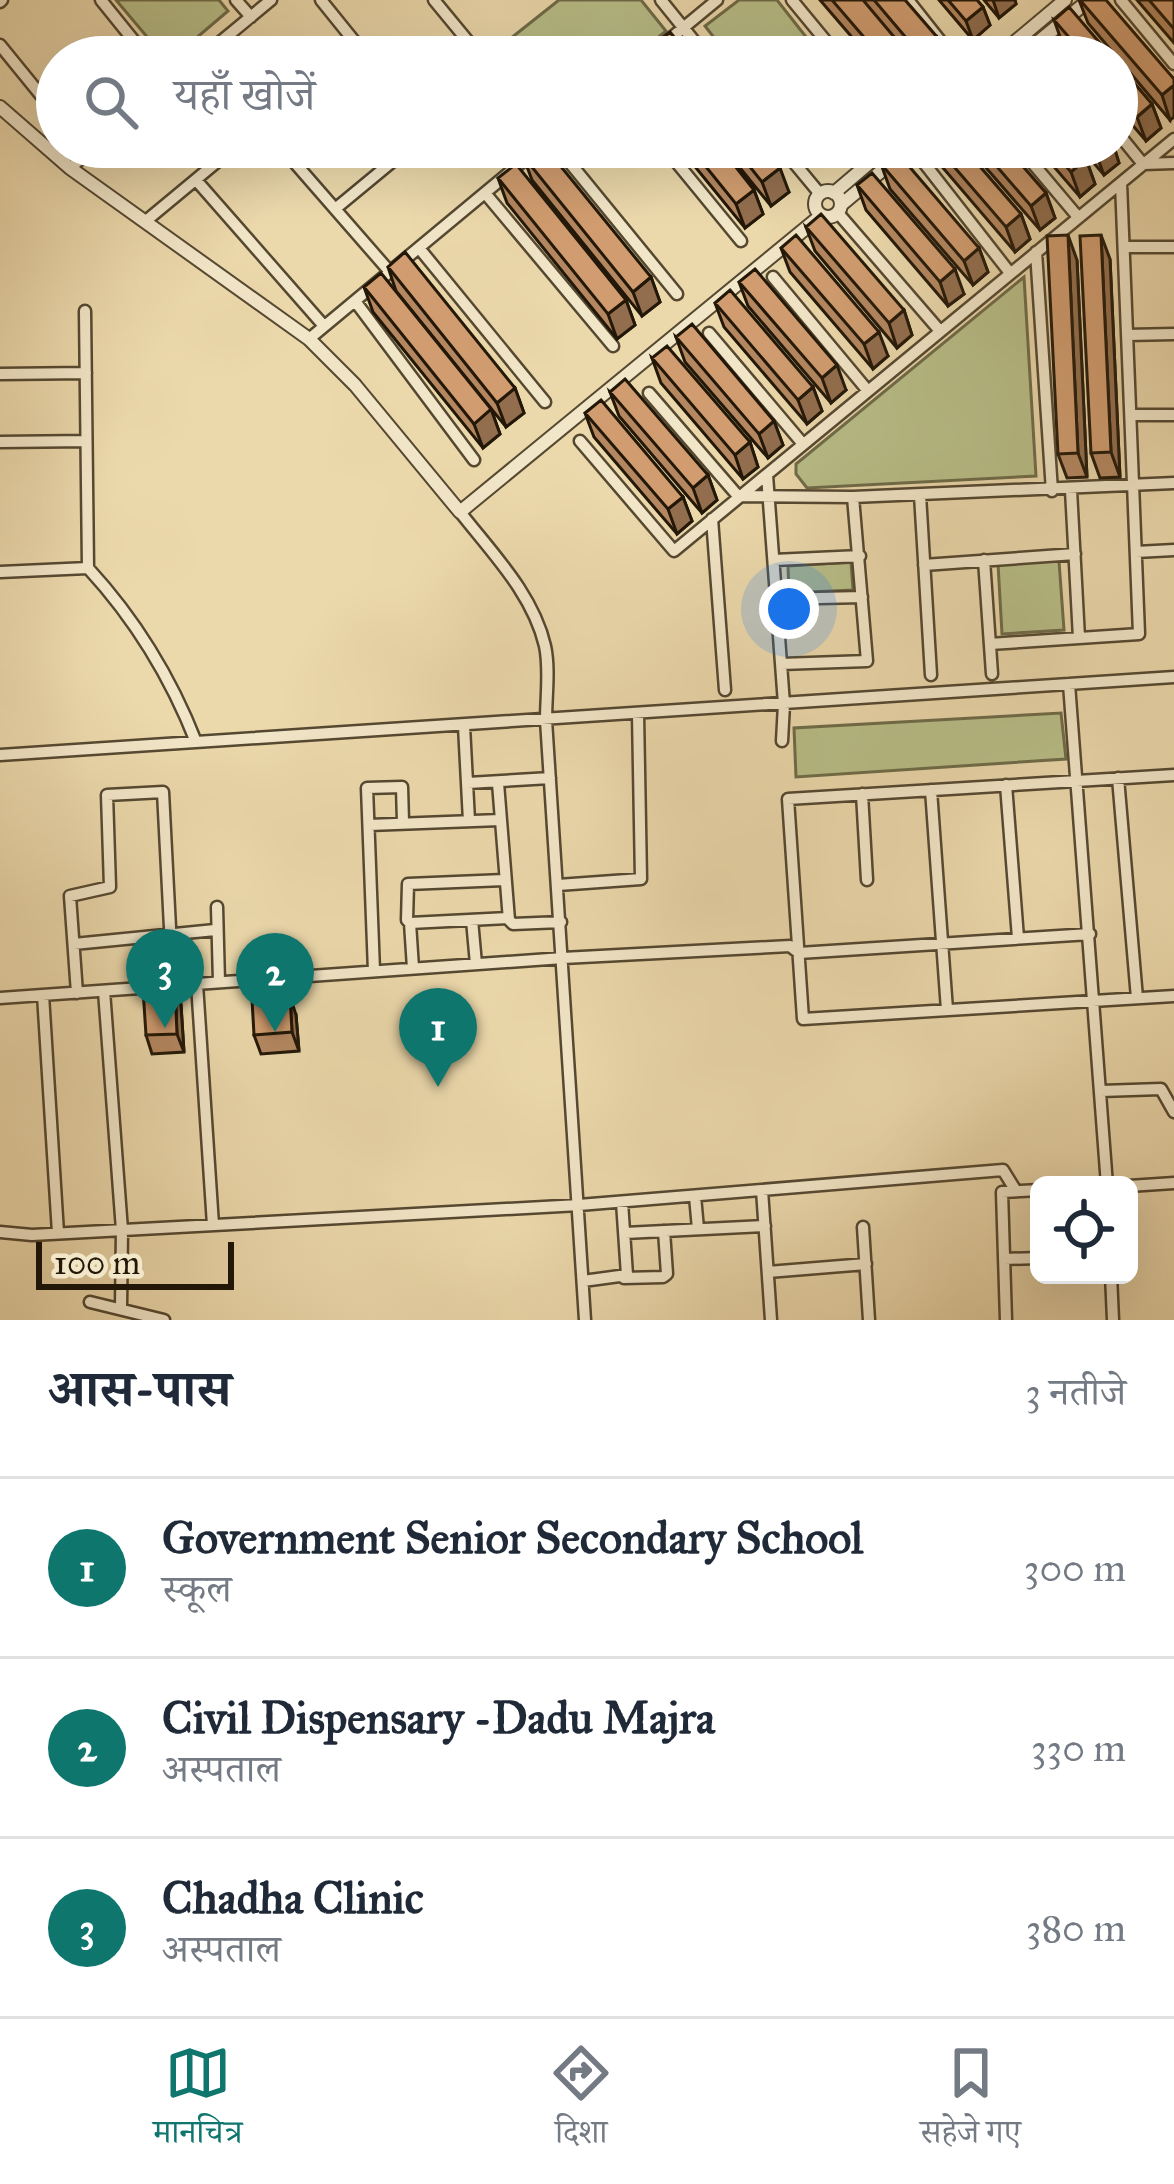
<!DOCTYPE html>
<html lang="hi">
<head>
<meta charset="utf-8">
<style>
	:root { --surface:#fff; --page:#f2f2f3; --text:#1f2937; --muted:#747a83; --line:#e0e1e3; --accent:#0f766e }
	body { margin:0; font-family:"IM FELL Great Primer","Noto Serif Devanagari",serif; background:var(--page); color:var(--text) }
	.controls { position:absolute; right:36px; bottom:36px; display:grid; overflow:hidden; border-radius:18px; box-shadow:0 12px 48px #0002 }
	.controls button { width:108px; height:108px; display:grid; place-items:center; padding:0; border:0; border-bottom:3px solid var(--line); background:var(--surface); color:var(--text); font:60px sans-serif }
	.scale { position:absolute; left:36px; bottom:30px; width:198px; box-sizing:border-box; padding-left:12px; border:6px solid #231808; border-top:0; font-size:33px; line-height:42px; white-space:nowrap; color:#231808; -webkit-text-stroke:9px #f2e6c8; paint-order:stroke }
	.you { position:absolute; left:789px; top:609px; width:42px; height:42px; margin:-30px; border:9px solid #fff; border-radius:50%; background:#1a73e8; box-shadow:0 0 0 18px #1a73e833 }
	.badge { display:grid; place-items:center; width:78px; height:78px; border-radius:50%; background:var(--accent); color:#fff; font-size:39px; font-weight:700 }
	.pin { position:absolute; translate:-50% -99px; filter:drop-shadow(0 3px 6px #0008) }
	.pin::after { content:''; position:absolute; top:63px; width:42px; height:36px; background:inherit; clip-path:polygon(0 0,100% 0,50% 100%) }
	.list { margin:0; padding:0; list-style:none }
	h2 { display:flex; justify-content:space-between; align-items:center; height:156px; margin:0; padding:0 48px; font-size:51px }
	h2 small { font-size:39px; font-weight:400; color:var(--muted) }
	.list li { display:grid; grid-template-columns:78px 1fr auto; gap:36px; align-items:center; box-sizing:border-box; height:180px; padding:0 48px; border-top:3px solid var(--line) }
	.list b { display:block; font-size:45px; white-space:nowrap }
	.list p { margin:0; font-size:39px; white-space:nowrap; color:var(--muted) }
	.list em { font-size:39px; font-style:normal; color:var(--muted) }
	.icon { flex:none; width:66px; height:66px; fill:none; stroke:currentColor; stroke-width:2; stroke-linecap:round; stroke-linejoin:round }
	.map { position:relative; flex:none; width:1174px; height:1320px; overflow:hidden }
	.search { position:absolute; background:var(--surface); box-shadow:0 12px 48px #0002; left:36px; right:36px; top:36px; height:132px; display:flex; align-items:center; gap:30px; box-sizing:border-box; padding:0 42px; border-radius:66px; color:var(--muted); font-size:45px }
	.sheet { height:696px; background:var(--surface) }
	nav { display:flex; justify-content:space-around; align-items:center; box-sizing:border-box; height:168px; border-top:3px solid var(--line); background:var(--surface); font-size:33px; color:var(--muted) }
	nav a { display:grid; justify-items:center; gap:6px }
	nav .on { color:var(--accent) }
	.map>svg:first-child { display:block }
</style>
</head>
<body>
<div class="map">
<svg width="1174" height="1320" viewBox="0 0 1174 1320">
	<rect width="100%" height="100%" fill="#ebd8ab"/>
	<filter id="stains"><feTurbulence type="fractalNoise" baseFrequency=".00167" numOctaves="4"/><feColorMatrix values="0 0 0 0 .2 0 0 0 0 .09 0 0 0 0 .02 0 0 0 .5 -.17"/></filter>
	<radialGradient id="worn" r=".72"><stop offset=".6" stop-color="#630" stop-opacity="0"/><stop offset="1" stop-color="#630" stop-opacity=".3"/></radialGradient>
	<!-- green -->
	<path fill="#b8be88" stroke="#6e6b48" stroke-width="3" d="M116,0H219L228,11L174,57H164Z
		M559,0H641L666,31L634,57H501L496,50Z
		M739,0H777L814,47L801,57H729L705,26Z
		M1024,277L1036,476L807,488L796,474V464Z
		M1059,561L1064,630L1002,634L998,564Z
		M851,562L853,590L789,593L788,566Z
		M1061,713L1066,759L796,777L794,728Z"/>
	<g fill="none" stroke-linecap="round" stroke-linejoin="round">
		<!-- minor casing -->
		<g stroke="#554831" stroke-width="15">
			<path id="minor" d="M101,0L147,57
				M236,0L251,17
				M321,0L367,57
				M434,0L481,57
				M661,0L707,57
				M792,0L839,57
				M908,0L953,57
				M1121,0L1174,64
				M0,2L2,0
				M0,45L57,115
				M1053,53L1057,57
				M202,57L271,0
				M342,57L357,45
				M648,57L717,0
				M1117,132L1143,164L1174,163
				M281,147L390,272
				M557,147L677,294
				M664,147L741,241
				M781,147L820,194
				M1019,147L1078,217
				M921,159L1010,273
				M70,168L95,147
				M196,180L324,326
				M485,193L613,346
				M335,209L410,147
				M838,213L940,331
				M147,220L235,147
				M1124,247H1174
				M419,248L545,402
				M1036,252L1052,491
				M773,277L868,391
				M355,301L474,460
				M85,311L88,568
				M709,333L803,444
				M1127,335L1174,334
				M309,339L540,147
				M0,374L86,373
				M649,393L738,496L853,497L1174,483
				M1131,415H1174
				M580,441L674,551L1174,139
				M0,442L86,441
				M767,475L784,704L782,741
				M1071,490L1079,638
				M920,495L931,675
				M460,512C492,553 533,594 545,646C550,669 546,697 546,720L585,1320
				M712,519L725,690
				M1136,552L1174,550
				M774,560L860,556
				M984,560L992,674
				M924,565L1075,554
				M0,572L88,568C135,619 171,678 196,742
				M777,599L862,597
				M990,644L1139,634L1121,183
				M781,664L867,661L853,497
				M1069,684L1107,1185
				M464,726L469,821
				M0,755L1174,677
				M1174,775L788,799L803,1019L1174,996
				M1118,778L1137,998
				M468,783L550,778
				M498,783L509,920L513,924L561,922
				M1006,785L1018,938
				M931,790L947,1010
				M862,794L867,880
				M369,825L500,820
				M504,880L408,884L407,920L410,923L508,918
				M558,885L641,879L638,714
				M217,907L219,982
				M472,920L476,964
				M410,923L413,968
				M74,944L215,930
				M374,971L367,788L402,787L403,822
				M197,984L213,1225
				M104,991L122,1230L121,1307
				M77,993L70,896L110,887L107,795L163,792L173,986
				M43,995L58,1233
				M0,998L563,958L790,946L799,953L1090,934
				M1101,1091L1161,1089L1174,1112
				M1129,1186L1174,1183
				M762,1190L771,1320
				M695,1196L698,1229
				M863,1227L869,1320
				M0,1232L32,1235L579,1205L1003,1170L1016,1191
				M625,1233L765,1226
				M1004,1259L1039,1258
				M768,1272L866,1264
				M1111,1275L1113,1320
				M624,1278L663,1277L667,1274L664,1231
				M583,1281L627,1275L622,1202
				M90,1302L164,1320
				M1006,1320L1002,1192L1039,1190"/>
		</g>
		<!-- tertiary casing -->
		<g stroke="#554831" stroke-width="16">
			<path id="tertiary" d="M997,57L1065,0
				M1020,57L1089,0
				M0,107L70,168L309,339L355,385L460,512L817,219
				M815 204a13 13 0 1 1 26 0a13 13 0 1 1-26 0Z
				M834,193L888,147
				M841,205L910,147"/>
		</g>
		<!-- minor -->
		<use href="#minor" stroke="#f2e6c8" stroke-width="10"/>
		<!-- tertiary -->
		<use href="#tertiary" stroke="#f2e6c8" stroke-width="12"/>
	</g>
	<!-- wall -->
	<path fill="#b48760" stroke="#231808" stroke-width="3" d="M820,0H905L937,37L944,57H869Z
		M939,0H977L983,7L990,25L973,40Z
		M984,0H1015L1016,4L999,18Z
		M1079,0L1174,79L1170,120L1088,23Z
		M1137,0H1174V43Z
		M1054,20L1112,57H1074L1063,45Z
		M1117,63L1152,104L1161,128L1146,141L1117,107Z
		M679,147H720L754,190L763,214L745,228Z
		M723,147H763L789,192L771,206Z
		M929,147H963L1021,214L1030,239L1015,252L932,155Z
		M968,147H1006L1046,193L1055,218L1040,230Z
		M1037,147H1075L1086,159L1095,184L1080,197Z
		M1080,147H1114L1119,163L1104,175Z
		M523,156L651,277L660,302L642,316L532,180Z
		M881,164L979,248L988,272L973,285L890,189Z
		M498,178L626,300L635,325L617,339L507,203Z
		M857,185L964,294L948,306L866,210Z
		M806,227L904,310L912,335L897,348L815,251Z
		M781,248L888,356L873,369L790,272Z
		M1110,259L1120,477L1100,478L1091,453Z
		M1077,260L1087,477L1067,478L1058,454Z
		M388,267L515,388L524,413L506,427L396,291Z
		M739,282L846,390L831,403L748,306Z
		M364,287L491,409L500,434L483,448L373,312Z
		M715,303L813,387L822,411L807,424L724,327Z
		M676,337L774,421L783,445L768,458L685,362Z
		M652,358L750,442L758,467L743,479L661,383Z
		M610,392L708,475L717,500L702,513L619,416Z
		M585,413L683,497L692,521L677,534L594,437Z
		M181,1005L184,1052L152,1054L146,1035Z
		M296,1015L299,1051L261,1054L254,1035Z"/>
	<!-- shaded-wall -->
	<path fill="#926e4e" stroke="#231808" stroke-width="3" d="M993,0H1015L1016,4L999,18Z
		M983,7L990,25L973,40L966,21Z
		M937,37L944,57H920L919,53Z
		M1174,85V117L1170,120L1162,95Z
		M1152,104L1161,128L1146,141L1137,117Z
		M828,147H847L833,159Z
		M1100,147H1114L1119,163L1104,175L1095,151Z
		M1086,159L1095,184L1080,197L1071,172Z
		M780,168L789,192L771,206L762,182Z
		M754,190L763,214L745,228L736,204Z
		M1046,193L1055,218L1040,230L1031,206Z
		M1021,214L1030,239L1015,252L1006,227Z
		M1068,235L1077,260L1087,477L1078,453Z
		M1101,235L1110,259L1120,477L1111,452Z
		M979,248L988,272L973,285L964,261Z
		M955,269L964,294L948,306L940,282Z
		M651,277L660,302L642,316L633,292Z
		M626,300L635,325L617,339L608,314Z
		M904,310L912,335L897,348L889,323Z
		M879,332L888,356L873,369L864,344Z
		M837,365L846,390L831,403L822,378Z
		M813,387L822,411L807,424L798,400Z
		M515,388L524,413L506,427L497,403Z
		M491,409L500,434L483,448L474,424Z
		M774,421L783,445L768,458L759,434Z
		M750,442L758,467L743,479L735,455Z
		M708,475L717,500L702,513L693,488Z
		M683,497L692,521L677,534L668,509Z
		M175,987L181,1005L184,1052L177,1034Z
		M290,996L296,1015L299,1051L292,1032Z"/>
	<!-- building -->
	<path fill="#d19d70" stroke="#231808" stroke-width="3" d="M832,0H863L911,57H881Z
		M874,0H905L937,37L919,53Z
		M948,0H977L983,7L966,21Z
		M1080,0H1106L1174,79V85L1162,95Z
		M1149,0H1174V29Z
		M1069,7L1112,57H1086L1054,20Z
		M670,32L690,57H661L652,46Z
		M1028,42L1041,57H1015L1013,54Z
		M812,47L820,57H801Z
		M1117,63L1152,104L1137,117L1117,93Z
		M534,147H545L651,277L633,292L523,156Z
		M690,147H720L754,190L736,204Z
		M734,147H763L780,168L762,182Z
		M937,147H963L1021,214L1006,227Z
		M980,147H1006L1046,193L1031,206Z
		M1049,147H1075L1086,159L1071,172Z
		M896,151L979,248L964,261L881,164Z
		M516,164L626,300L608,314L498,178Z
		M872,173L955,269L940,282L857,185Z
		M821,214L904,310L889,323L806,227Z
		M796,235L879,332L864,344L781,248Z
		M1068,235L1078,453L1058,454L1047,236Z
		M1101,235L1111,452L1091,453L1080,236Z
		M405,252L515,388L497,403L388,267Z
		M755,269L837,365L822,378L739,282Z
		M381,273L491,409L474,424L364,287Z
		M730,290L813,387L798,400L715,303Z
		M692,324L774,421L759,434L676,337Z
		M667,346L750,442L735,455L652,358Z
		M625,379L708,475L693,488L610,392Z
		M601,400L683,497L668,509L585,413Z
		M175,987L177,1034L146,1035L143,989Z
		M290,996L292,1032L254,1035L252,999Z"/>
	<rect width="100%" height="100%" filter="url(#stains)"/>
	<rect width="100%" height="100%" fill="url(#worn)"/>
</svg>
<div class="controls">
<button><svg class="icon" aria-label="locate" viewBox="0 0 24 24"><circle cx="12" cy="12" r="6"/><path d="M12 2v4M12 18v4M2 12h4M18 12h4"/></svg></button>
</div>
<div class="scale">100 m</div>
<div class="you"></div>
<div class="pin badge" style="left:438px;top:1087px">1</div>
<div class="pin badge" style="left:275px;top:1032px">2</div>
<div class="pin badge" style="left:165px;top:1028px">3</div>
<div class="search"><svg class="icon" aria-label="search" viewBox="0 0 24 24"><circle cx="10" cy="10" r="6"/><path d="M15 15l6 6"/></svg>यहाँ खोजें</div>
</div>
<section class="sheet">
<h2>आस-पास<small>3 नतीजे</small></h2>
<ul class="list">
<li><span class="badge">1</span><div><b>Government Senior Secondary School</b><p>स्कूल</p></div><em>300 m</em></li>
<li><span class="badge">2</span><div><b>Civil Dispensary -Dadu Majra</b><p>अस्पताल</p></div><em>330 m</em></li>
<li><span class="badge">3</span><div><b>Chadha Clinic</b><p>अस्पताल</p></div><em>380 m</em></li>
</ul>
</section>
<nav>
<a class="on"><svg class="icon" aria-label="map" viewBox="0 0 24 24"><path d="M3 6l6-2 6 2 6-2v14l-6 2-6-2-6 2zM9 4v14M15 6v14"/></svg>मानचित्र</a>
<a><svg class="icon" aria-label="directions" viewBox="0 0 24 24"><path d="M12 3l9 9-9 9-9-9zM9 14v-3h6M13 9l2 2-2 2"/></svg>दिशा</a>
<a><svg class="icon" aria-label="saved" viewBox="0 0 24 24"><path d="M7 4h10v16l-5-4-5 4z"/></svg>सहेजे गए</a>
</nav>
</body>
</html>
